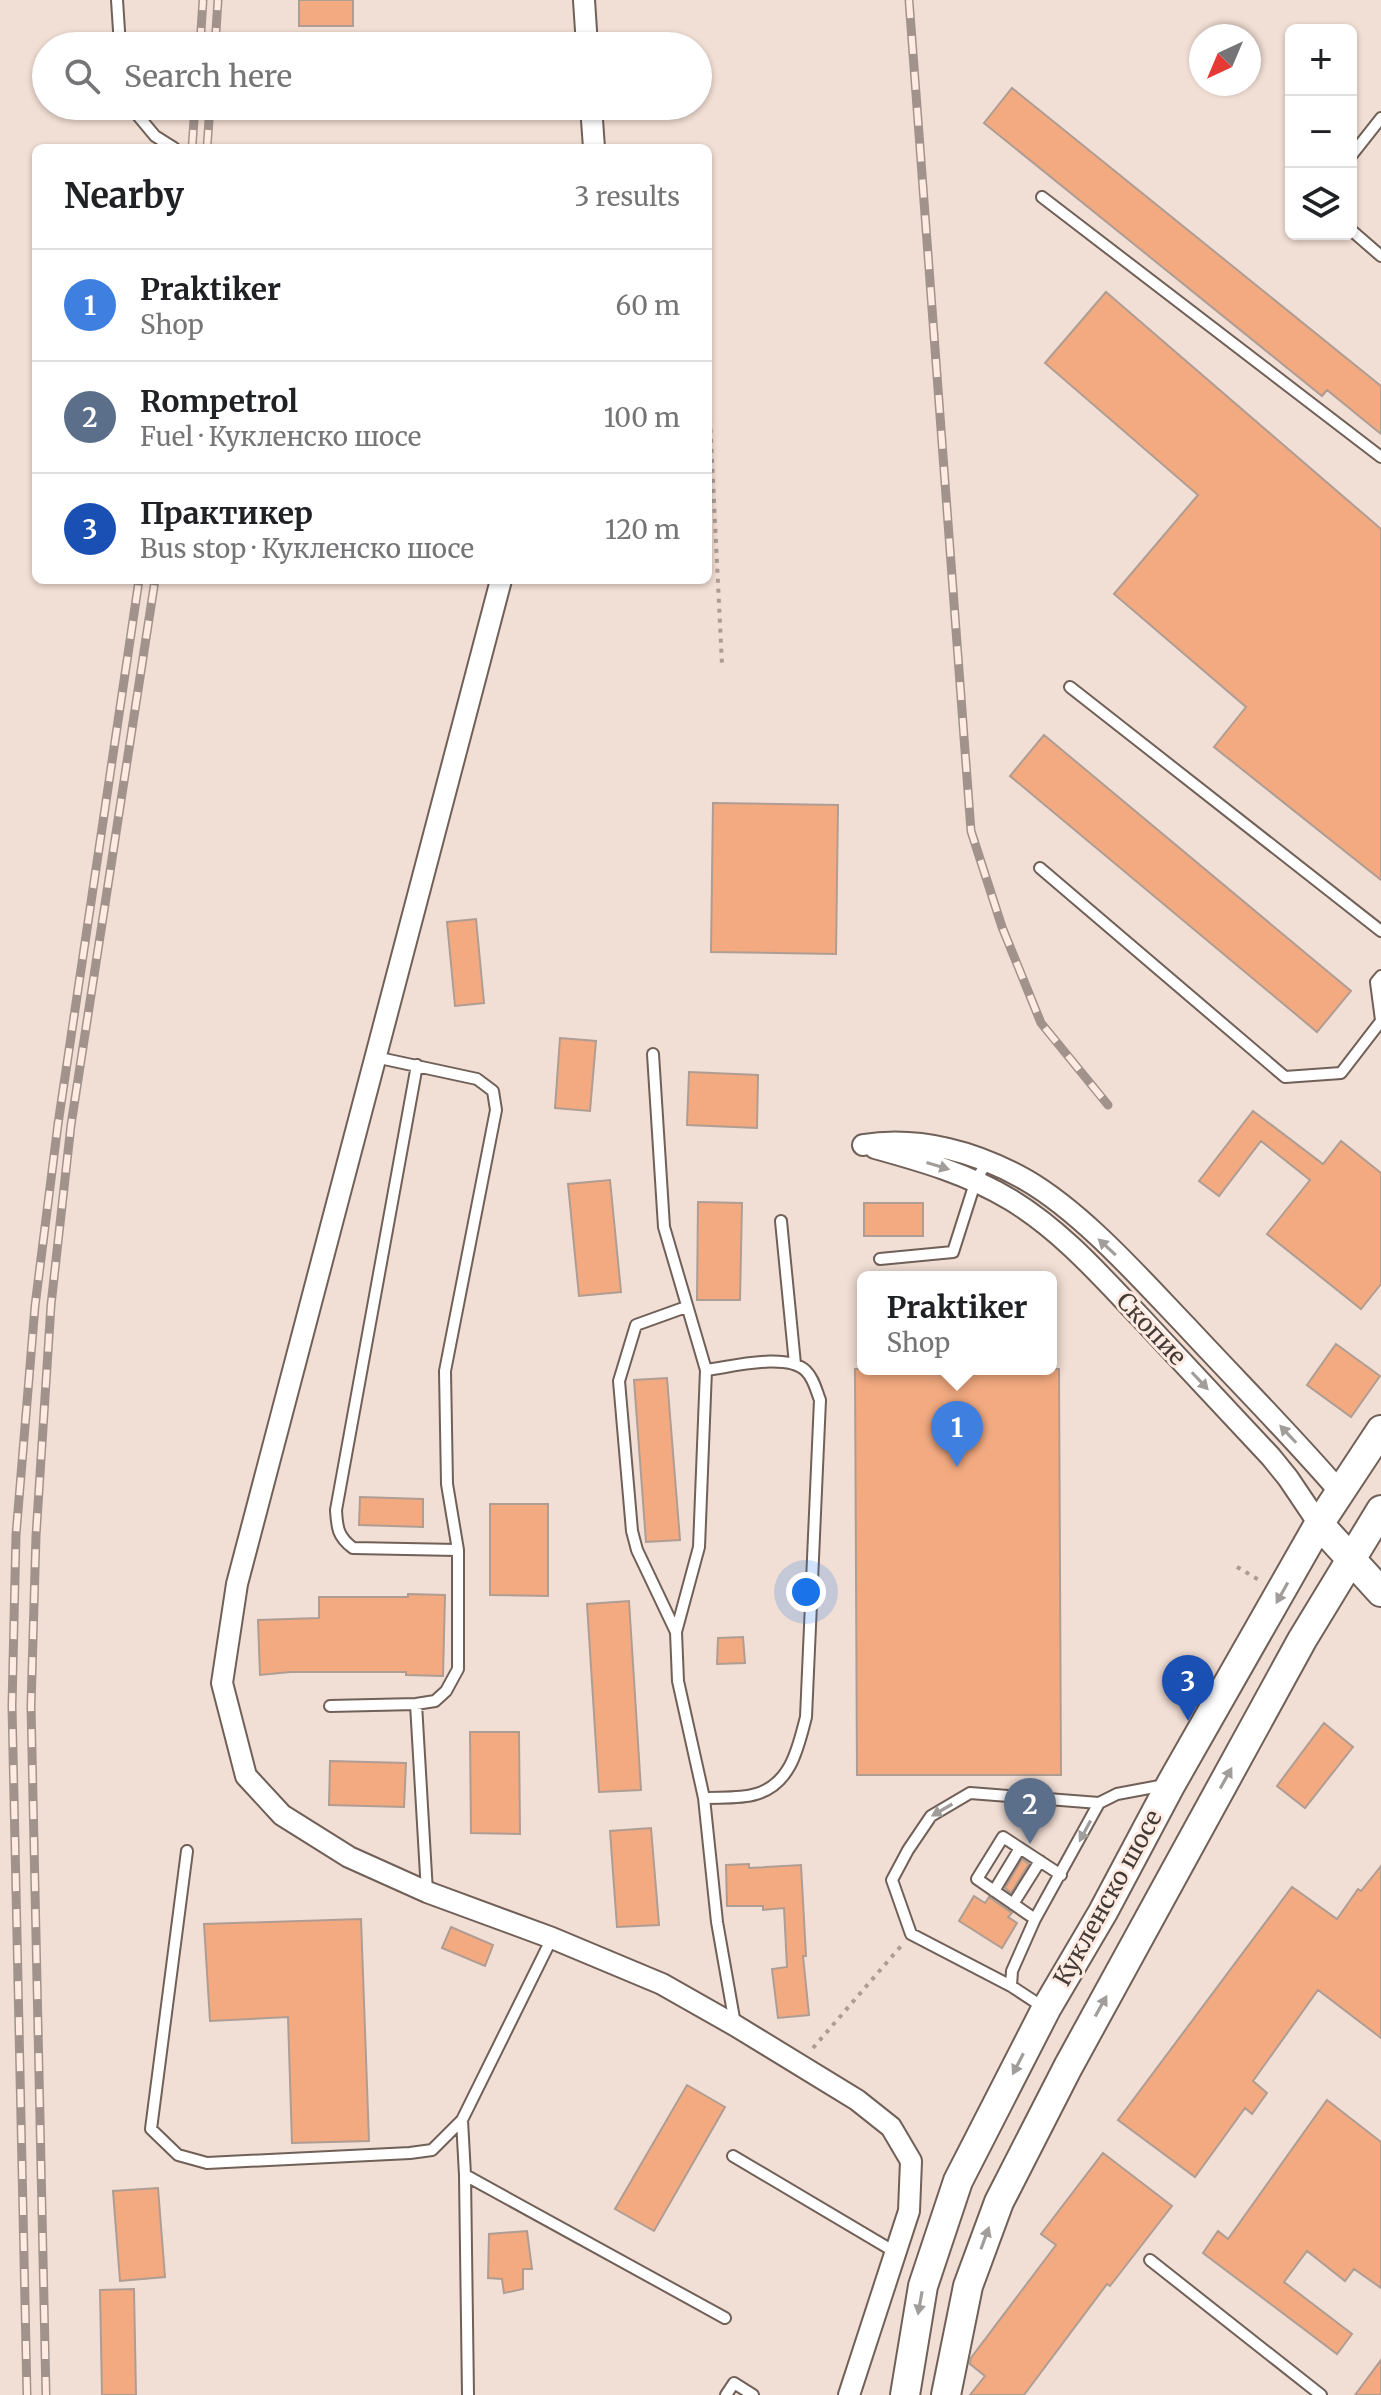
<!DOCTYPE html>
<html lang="en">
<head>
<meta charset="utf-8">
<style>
	:root { --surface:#fff; --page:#f2f2f2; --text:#202124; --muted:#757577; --line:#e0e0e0; --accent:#d93025 }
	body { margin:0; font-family:Merriweather,serif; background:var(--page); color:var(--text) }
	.controls { position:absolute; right:24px; top:24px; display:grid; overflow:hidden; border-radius:12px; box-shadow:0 2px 6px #0004 }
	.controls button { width:72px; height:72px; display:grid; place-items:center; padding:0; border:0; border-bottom:2px solid var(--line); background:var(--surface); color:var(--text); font:40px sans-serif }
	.compass { position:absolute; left:1189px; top:24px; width:72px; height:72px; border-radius:50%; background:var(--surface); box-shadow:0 2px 6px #0004; rotate:224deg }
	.you { position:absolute; left:806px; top:1592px; width:28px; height:28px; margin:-20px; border:6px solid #fff; border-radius:50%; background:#1a73e8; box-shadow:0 0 0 12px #1a73e833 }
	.badge { display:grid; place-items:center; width:52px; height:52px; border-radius:50%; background:var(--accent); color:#fff; font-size:26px; font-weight:700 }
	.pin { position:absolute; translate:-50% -66px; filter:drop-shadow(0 2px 4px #0008) }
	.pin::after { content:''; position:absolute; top:42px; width:28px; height:24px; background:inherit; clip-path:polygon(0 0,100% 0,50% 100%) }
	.popup { position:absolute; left:857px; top:1271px; width:200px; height:104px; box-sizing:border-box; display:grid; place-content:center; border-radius:12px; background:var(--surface); filter:drop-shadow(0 2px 6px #0005); font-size:26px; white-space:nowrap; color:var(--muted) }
	.popup b { font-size:30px; color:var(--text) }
	.popup::after { content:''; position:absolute; left:50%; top:100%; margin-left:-16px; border:16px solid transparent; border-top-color:var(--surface) }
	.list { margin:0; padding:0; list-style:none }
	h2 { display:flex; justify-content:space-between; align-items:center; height:104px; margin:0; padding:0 32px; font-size:34px }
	h2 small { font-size:26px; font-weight:400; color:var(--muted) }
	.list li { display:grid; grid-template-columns:52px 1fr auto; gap:24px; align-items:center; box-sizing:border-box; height:112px; padding:0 32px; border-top:2px solid var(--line) }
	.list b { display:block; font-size:30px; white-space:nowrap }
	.list p { margin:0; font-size:26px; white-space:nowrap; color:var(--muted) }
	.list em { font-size:26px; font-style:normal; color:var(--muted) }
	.icon { flex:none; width:44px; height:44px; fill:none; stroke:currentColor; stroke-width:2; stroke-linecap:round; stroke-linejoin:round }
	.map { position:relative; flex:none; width:1381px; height:2395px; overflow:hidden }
	.search { position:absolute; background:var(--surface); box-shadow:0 2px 6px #0004; left:32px; top:32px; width:680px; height:88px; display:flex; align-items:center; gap:20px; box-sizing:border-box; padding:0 28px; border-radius:44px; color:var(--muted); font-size:30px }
	.panel { position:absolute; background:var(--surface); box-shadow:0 2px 6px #0004; left:32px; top:144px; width:680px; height:440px; border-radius:12px }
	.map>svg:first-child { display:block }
</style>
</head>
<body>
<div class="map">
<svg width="1381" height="2395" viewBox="0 0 1381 2395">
	<rect width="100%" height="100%" fill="#f1ded4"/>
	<!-- building -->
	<path fill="#f3aa80" stroke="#af9d93" stroke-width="2" d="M299,0H353V26H299Z
		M1012,88L1381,386V434L1327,390L1322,396L984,123Z
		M1106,292L1381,529V880L1214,747L1246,707L1114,594L1198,495L1045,363Z
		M1044,735L1351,991L1317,1032L1010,776Z
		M713,803L838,805L836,954L711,952Z
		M476,919L484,1003L455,1006L447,922Z
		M560,1038L596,1041L590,1111L555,1108Z
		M689,1072L758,1075L757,1128L687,1125Z
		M1253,1111L1323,1164L1341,1141L1381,1173V1284L1361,1309L1267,1234L1310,1180L1261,1141L1219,1196L1199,1181Z
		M610,1180L621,1292L579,1296L568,1184Z
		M698,1202L742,1203L740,1300H697Z
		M864,1203H923V1236H864Z
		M1336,1344L1380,1376L1351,1417L1307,1385Z
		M855,1369H1059L1061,1775H857Z
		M667,1378L680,1540L646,1542L634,1380Z
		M360,1497L423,1499V1527L359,1525Z
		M490,1504H548V1596L490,1595Z
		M408,1594L445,1595L443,1676L406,1675V1672H290L260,1675L258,1620L319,1618V1597H408Z
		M629,1601L641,1790L599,1792L587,1604Z
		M743,1637L745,1663L717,1664L718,1638Z
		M1324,1723L1353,1747L1305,1808L1277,1786Z
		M470,1732H519L520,1834L471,1833Z
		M330,1761L406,1763L404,1807L329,1805Z
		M651,1828L659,1925L617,1927L610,1831Z
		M1022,1859L1029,1864L1011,1893L1005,1888Z
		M749,1864V1868L801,1865L806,1956H803L809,2015L778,2018L772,1969L787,1967L784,1908L763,1910V1906H727L726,1865Z
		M1381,1866V2038L1318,1990L1253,2081L1267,2093L1252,2114L1245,2108L1195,2177L1118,2120L1292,1887L1337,1919L1358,1889L1361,1891Z
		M974,1896L985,1903L989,1897L1012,1913L1008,1917L1017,1923L1002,1948L959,1921Z
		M361,1919L369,2141L292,2143L288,2017L210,2021L204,1924Z
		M451,1927L493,1945L485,1966L442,1948Z
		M687,2085L725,2107L654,2231L615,2209Z
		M1327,2100L1381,2142V2288L1354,2269L1345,2281L1307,2251L1284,2282L1352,2334L1337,2354L1203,2253L1218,2231L1228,2239Z
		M1103,2153L1172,2206L1110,2286L1107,2284L1024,2395H970L985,2376L970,2364L971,2358L1056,2245L1041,2234Z
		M158,2188L165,2277L120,2281L113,2191Z
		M527,2231L532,2269H523V2289L504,2293L502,2279L488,2278L489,2234Z
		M134,2289L136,2395H102L100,2290Z
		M1381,2360V2395H1355Z"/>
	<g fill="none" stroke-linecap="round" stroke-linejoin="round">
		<!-- lane casing -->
		<g stroke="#706057" stroke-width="14">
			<path id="lane" d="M117,0L120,46
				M130,106L155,136L174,148
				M1351,156L1381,118
				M1042,197L1381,457
				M1351,230L1381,256
				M1070,687L1381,931
				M1040,868L1285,1077L1341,1073L1381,1021
				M1381,976L1376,982L1381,1020
				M653,1054L664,1227L706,1370L699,1547L676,1632L678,1681L704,1798L717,1922L735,2024
				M417,1065L336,1510C337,1528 338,1537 353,1548L458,1550
				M781,1221L795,1364
				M880,1259L953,1252L976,1180L987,1162
				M676,1632L637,1550L632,1531L619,1381L636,1325L686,1307
				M416,1704L427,1892
				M330,1706L416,1704L435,1701L446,1691L458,1669V1550L447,1484L445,1371L496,1110L493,1091L477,1079L375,1057
				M704,1798C720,1797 740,1799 756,1794C791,1784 798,1748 806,1717L820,1400C816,1390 814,1379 806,1371C787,1352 731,1367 706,1370
				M187,1851L151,2129L178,2155L207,2163L410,2153L432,2150L462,2120L552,1938
				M994,1891L1020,1848
				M1013,1904L1040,1861
				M1035,1919L977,1879L1003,1837L1061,1875
				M1011,1986L911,1934L892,1880L908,1850L931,1816L970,1793L1099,1803
				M1043,2007L1011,1986L1012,1971L1035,1919L1099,1803L1117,1794L1165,1785
				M462,2120L465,2175L468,2395
				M733,2156L895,2252
				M465,2175L725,2318
				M1150,2260L1321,2395
				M726,2395L734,2383L753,2395"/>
		</g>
		<!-- street casing -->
		<g stroke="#706057" stroke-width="24">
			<path id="street" d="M584,0L587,46
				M591,106L594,148
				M501,580L237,1584L222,1683L246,1776L282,1815L349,1857L427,1892L552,1938L662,1984L736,2026L857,2100L891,2127L911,2161L909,2211L849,2395
				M863,1145C919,1136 977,1152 1026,1180C1083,1213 1141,1279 1187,1327C1238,1382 1291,1435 1340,1492
				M875,1148C922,1161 968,1174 1011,1200C1062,1231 1101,1276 1142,1319C1185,1365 1228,1411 1271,1457L1288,1478L1319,1524"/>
		</g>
		<!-- secondary casing -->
		<g stroke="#706057" stroke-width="32">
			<path id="secondary" d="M1319,1524L1381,1592
				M905,2395L923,2286L958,2181L1046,2009L1103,1912L1171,1784L1319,1524L1381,1430
				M946,2395L968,2286L999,2202L1068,2067L1302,1640L1381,1510"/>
		</g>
		<!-- path -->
		<path stroke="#ab9d96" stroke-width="4" stroke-dasharray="4 6" stroke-linecap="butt" d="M708,379L722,665
			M1237,1567L1259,1580
			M813,2048L901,1946"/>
		<!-- lane -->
		<use href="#lane" stroke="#fff" stroke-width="10"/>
		<!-- street -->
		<use href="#street" stroke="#fff" stroke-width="20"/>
		<!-- secondary -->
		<use href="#secondary" stroke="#fff" stroke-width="28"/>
		<!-- rail casing -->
		<g stroke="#a1938c" stroke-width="9">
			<path id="rail" d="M909,0L971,831L1002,927L1041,1023L1108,1105
				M200,46L203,0
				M215,46L218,0
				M192,148L195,106
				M207,148L210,106
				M27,2395L12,1706L16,1535L35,1306L58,1124L139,580
				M46,2395L31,1706L36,1536L51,1305L71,1125L155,580"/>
		</g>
		<!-- rail -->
		<use href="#rail" stroke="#ffebe1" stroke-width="6" stroke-dasharray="18" stroke-linecap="butt"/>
	</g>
	<!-- one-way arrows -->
	<defs><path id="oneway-solid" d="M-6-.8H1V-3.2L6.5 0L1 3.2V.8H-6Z" transform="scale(2)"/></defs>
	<g fill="#a09d9b">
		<use href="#oneway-solid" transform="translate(938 1166) rotate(17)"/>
		<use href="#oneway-solid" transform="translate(1107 1247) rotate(-137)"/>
		<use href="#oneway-solid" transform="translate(1200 1381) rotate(47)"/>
		<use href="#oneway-solid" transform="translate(1288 1434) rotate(-133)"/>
		<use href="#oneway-solid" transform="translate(1282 1593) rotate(119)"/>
		<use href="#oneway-solid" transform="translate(1226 1778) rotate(-61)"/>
		<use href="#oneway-solid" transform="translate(942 1810) rotate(150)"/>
		<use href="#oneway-solid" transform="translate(1085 1831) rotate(118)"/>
		<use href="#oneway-solid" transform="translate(1101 2006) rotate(-61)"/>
		<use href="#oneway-solid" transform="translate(1018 2064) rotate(117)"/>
		<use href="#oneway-solid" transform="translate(985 2238) rotate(-70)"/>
		<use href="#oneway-solid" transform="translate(920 2303) rotate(100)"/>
	</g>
	<g text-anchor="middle" stroke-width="6" stroke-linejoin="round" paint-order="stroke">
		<!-- street labels -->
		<g font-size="24" fill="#423b37" stroke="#ffebe1">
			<text transform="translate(1151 1329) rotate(47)" y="8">Скопие</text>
			<text transform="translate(1108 1898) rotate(-61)" y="8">Кукленско шосе</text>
		</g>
	</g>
</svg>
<div class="controls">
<button>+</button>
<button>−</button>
<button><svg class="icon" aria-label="layers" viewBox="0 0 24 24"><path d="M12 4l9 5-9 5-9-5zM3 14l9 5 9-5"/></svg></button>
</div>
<svg class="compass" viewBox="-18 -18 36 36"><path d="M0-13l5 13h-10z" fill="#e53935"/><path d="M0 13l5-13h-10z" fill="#757577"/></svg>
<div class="you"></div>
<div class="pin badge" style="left:957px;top:1467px;background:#3f7fe0">1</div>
<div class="popup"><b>Praktiker</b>Shop</div>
<div class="pin badge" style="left:1030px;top:1844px;background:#5c6f8a">2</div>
<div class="pin badge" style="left:1188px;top:1721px;background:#1a4fb4">3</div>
<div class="search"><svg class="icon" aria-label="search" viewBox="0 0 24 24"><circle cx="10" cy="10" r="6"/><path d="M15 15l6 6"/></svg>Search here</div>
<section class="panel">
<h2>Nearby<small>3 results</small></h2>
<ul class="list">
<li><span class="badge" style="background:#3f7fe0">1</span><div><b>Praktiker</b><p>Shop</p></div><em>60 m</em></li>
<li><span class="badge" style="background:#5c6f8a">2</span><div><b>Rompetrol</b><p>Fuel · Кукленско шосе</p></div><em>100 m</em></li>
<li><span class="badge" style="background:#1a4fb4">3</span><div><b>Практикер</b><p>Bus stop · Кукленско шосе</p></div><em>120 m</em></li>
</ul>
</section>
</div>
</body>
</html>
